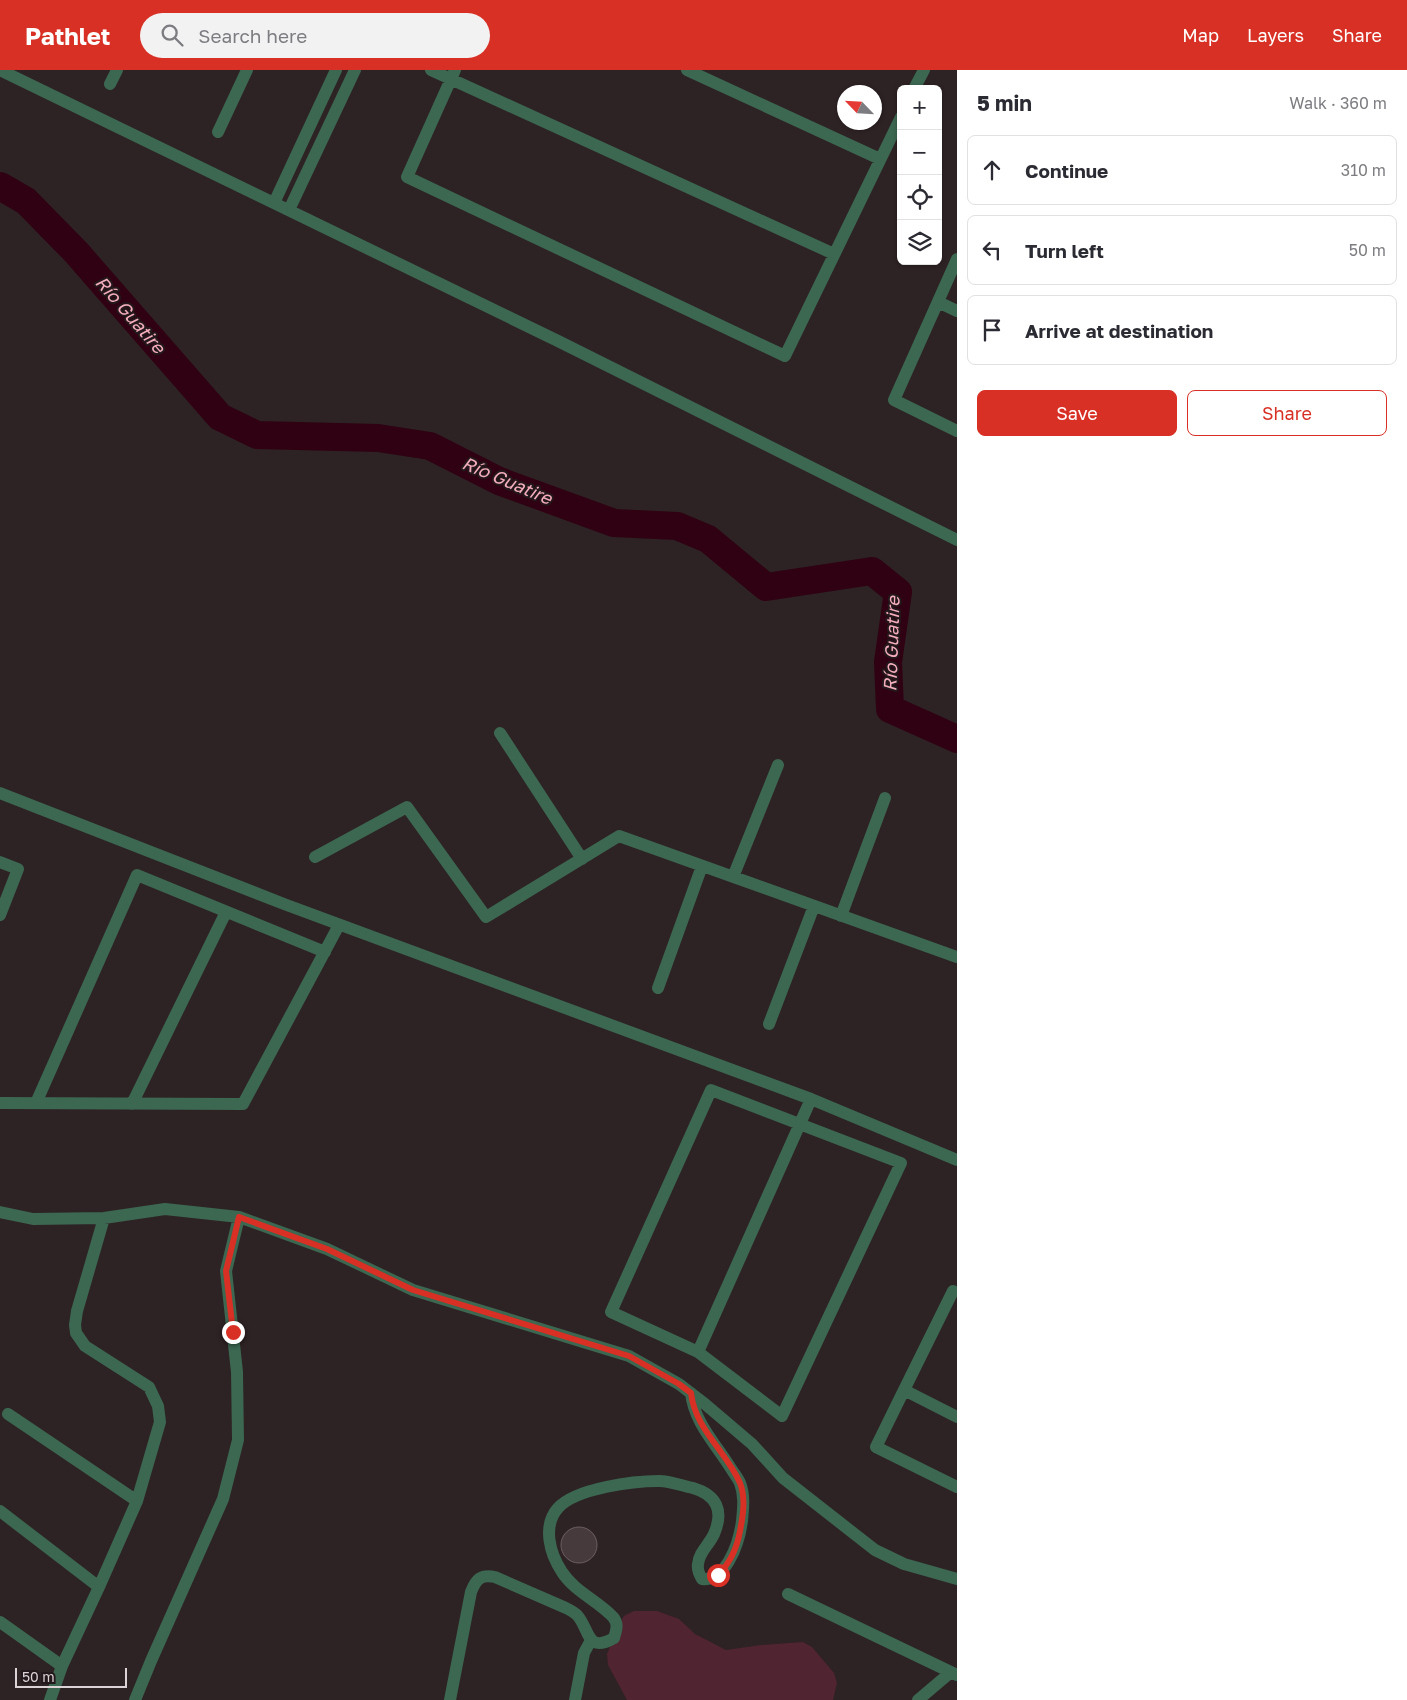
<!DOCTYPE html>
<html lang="en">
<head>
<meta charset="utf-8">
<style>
	:root { --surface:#fff; --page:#f2f2f3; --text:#2b2b33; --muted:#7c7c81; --line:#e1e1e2; --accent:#d93025 }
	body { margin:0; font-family:"Golos Text",sans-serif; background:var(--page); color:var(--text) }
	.controls { position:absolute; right:15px; top:15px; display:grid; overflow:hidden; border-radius:8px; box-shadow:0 1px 4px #0004 }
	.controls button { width:45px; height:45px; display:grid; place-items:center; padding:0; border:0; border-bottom:1px solid var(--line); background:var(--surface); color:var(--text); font:25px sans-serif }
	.compass { position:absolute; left:837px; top:15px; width:45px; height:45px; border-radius:50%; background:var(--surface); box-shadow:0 1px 4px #0004; rotate:295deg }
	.scale { position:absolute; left:15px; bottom:12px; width:112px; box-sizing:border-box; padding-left:5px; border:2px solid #dbd3d5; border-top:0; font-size:14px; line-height:18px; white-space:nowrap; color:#dbd3d5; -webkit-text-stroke:4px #23181b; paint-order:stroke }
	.stop { position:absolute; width:15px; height:15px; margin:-11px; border:4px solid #d93025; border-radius:50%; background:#fff }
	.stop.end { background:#d93025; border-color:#fff; box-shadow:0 1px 5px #0008 }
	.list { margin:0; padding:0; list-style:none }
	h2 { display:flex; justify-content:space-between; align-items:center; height:65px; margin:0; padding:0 20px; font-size:21px }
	h2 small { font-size:16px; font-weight:400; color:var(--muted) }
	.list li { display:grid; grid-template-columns:32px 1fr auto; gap:15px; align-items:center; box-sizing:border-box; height:70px; margin:0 10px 10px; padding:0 10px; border:1px solid var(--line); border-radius:8px }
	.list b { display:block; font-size:19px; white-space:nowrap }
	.list em { font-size:16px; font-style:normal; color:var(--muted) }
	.actions { display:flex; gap:10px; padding:15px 20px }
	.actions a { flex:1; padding:11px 0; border:1px solid var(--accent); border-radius:8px; text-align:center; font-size:18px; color:var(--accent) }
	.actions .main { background:var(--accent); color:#fff }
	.icon { flex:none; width:28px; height:28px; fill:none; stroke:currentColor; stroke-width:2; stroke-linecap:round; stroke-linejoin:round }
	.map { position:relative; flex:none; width:957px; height:1630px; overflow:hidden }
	header { display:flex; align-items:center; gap:30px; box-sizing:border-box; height:70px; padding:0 25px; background:var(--accent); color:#fff }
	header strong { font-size:24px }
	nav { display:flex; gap:28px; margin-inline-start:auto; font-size:18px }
	.search { width:350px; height:45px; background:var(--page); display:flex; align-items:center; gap:12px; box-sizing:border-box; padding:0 18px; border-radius:28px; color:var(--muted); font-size:19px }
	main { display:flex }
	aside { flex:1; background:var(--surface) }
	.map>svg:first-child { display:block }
</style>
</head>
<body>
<header>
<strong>Pathlet</strong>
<div class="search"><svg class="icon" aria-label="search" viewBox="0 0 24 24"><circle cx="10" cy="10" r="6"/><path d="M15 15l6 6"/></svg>Search here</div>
<nav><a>Map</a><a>Layers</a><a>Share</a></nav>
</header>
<main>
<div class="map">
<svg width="957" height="1630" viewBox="0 0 957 1630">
	<rect width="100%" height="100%" fill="#2d2224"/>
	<!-- green -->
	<path fill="#502430" d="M634,1541H657L679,1549L695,1564L726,1580L761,1575L803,1572L812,1577L834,1603L837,1613L833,1630H627L608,1595L607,1584L619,1554L624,1546Z"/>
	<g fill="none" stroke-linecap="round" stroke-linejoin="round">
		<!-- river -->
		<path stroke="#300112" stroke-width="28" d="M0,116L26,131L76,182L220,347L257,365L378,368L430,376L499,411L614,453L677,456L708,469L766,517L872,501L898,522L888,592L890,639L957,669"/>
	</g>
	<!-- building -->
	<path fill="#473a3d" stroke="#6c5e61" d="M561 1475a18 18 0 1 1 36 0a18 18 0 1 1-36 0Z"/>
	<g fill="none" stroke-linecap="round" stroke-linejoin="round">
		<!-- minor -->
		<path stroke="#3c6751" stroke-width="12" d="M0,0L558,271L957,470
			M431,0L834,184
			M455,0L407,107L785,286L901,47
			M687,0L880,89
			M110,14L117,0
			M914,19L924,0
			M218,62L247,0
			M274,133L336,0
			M289,140L355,0
			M957,189L894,330L957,361
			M938,232L957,241
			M500,663L582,789
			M0,723L284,834L811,1029L957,1090
			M315,787L407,737L486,847L619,766L957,887
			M0,792L18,799L0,845
			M733,807L778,695
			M841,846L885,728
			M658,918L702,796
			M769,954L814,836
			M711,1020L901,1093L782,1346L698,1282L611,1242Z
			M0,1033L243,1034L339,855
			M36,1033L137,805L325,882
			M132,1034L226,842
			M0,1142L33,1149L104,1148L165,1139L239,1147L327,1179L413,1220L629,1286L679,1314L705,1334L752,1374L783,1408L875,1480L904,1494L957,1509
			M698,1282L811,1029
			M904,1320L953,1221
			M8,1344L137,1431
			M957,1347L904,1320L876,1377L957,1417
			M0,1441L99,1517
			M788,1524L957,1605
			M0,1552L62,1596
			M50,1630L62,1596L99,1517L137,1431L160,1352L158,1336L149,1317L85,1276L76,1263L75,1255L77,1241L104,1148
			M135,1630L151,1591L223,1429L238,1370L237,1302L226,1201L239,1147
			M450,1630L471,1522C476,1509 481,1504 495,1507L566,1538C570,1540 574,1542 577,1545C590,1559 586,1584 614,1568C616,1561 619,1554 613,1547C598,1531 574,1521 562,1502C550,1484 542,1456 558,1438C576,1418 634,1411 659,1411C671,1411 682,1416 693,1418C717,1425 724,1441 714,1464C709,1475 699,1482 698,1494C697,1500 699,1504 702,1509C714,1511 723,1501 729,1491C736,1479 740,1466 742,1451C743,1439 745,1426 740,1413C738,1408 733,1402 730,1397C715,1373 694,1352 691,1323
			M575,1630L584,1583L591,1570
			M918,1630L951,1602"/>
	</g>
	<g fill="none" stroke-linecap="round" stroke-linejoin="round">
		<!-- route -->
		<path stroke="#d93025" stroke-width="6" d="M233,1262L226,1201L239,1147L327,1179L413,1220L629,1286L679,1314L691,1323C695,1359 726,1381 740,1413C746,1428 743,1446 740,1461C737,1478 730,1493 718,1505"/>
	</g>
	<g text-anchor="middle" stroke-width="4" stroke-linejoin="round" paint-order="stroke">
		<!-- water labels -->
		<g font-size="18" font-style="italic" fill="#f5adbd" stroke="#23181b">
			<text transform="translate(130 245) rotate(49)" y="6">Río Guatire</text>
			<text transform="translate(507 411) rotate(23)" y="6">Río Guatire</text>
			<text transform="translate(892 574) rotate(-88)" y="6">Río Guatire</text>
		</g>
	</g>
</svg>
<div class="controls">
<button>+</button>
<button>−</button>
<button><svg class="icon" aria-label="locate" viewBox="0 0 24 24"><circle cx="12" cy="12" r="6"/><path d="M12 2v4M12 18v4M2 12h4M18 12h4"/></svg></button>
<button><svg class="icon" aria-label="layers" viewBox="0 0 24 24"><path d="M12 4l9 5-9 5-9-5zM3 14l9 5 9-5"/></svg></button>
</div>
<svg class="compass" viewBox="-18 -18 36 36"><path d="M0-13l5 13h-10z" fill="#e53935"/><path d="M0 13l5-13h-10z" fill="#7c7c81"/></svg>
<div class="scale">50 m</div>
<div class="stop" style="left:718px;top:1505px"></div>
<div class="stop end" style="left:233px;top:1262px"></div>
</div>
<aside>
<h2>5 min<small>Walk · 360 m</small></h2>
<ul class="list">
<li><svg class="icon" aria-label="ahead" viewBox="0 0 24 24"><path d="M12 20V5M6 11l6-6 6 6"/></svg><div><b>Continue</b></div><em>310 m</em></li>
<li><svg class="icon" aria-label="left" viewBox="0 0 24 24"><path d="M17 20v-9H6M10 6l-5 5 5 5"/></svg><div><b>Turn left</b></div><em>50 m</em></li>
<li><svg class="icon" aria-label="arrive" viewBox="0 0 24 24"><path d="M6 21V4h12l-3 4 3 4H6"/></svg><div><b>Arrive at destination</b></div></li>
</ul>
<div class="actions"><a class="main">Save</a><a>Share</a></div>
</aside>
</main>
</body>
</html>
